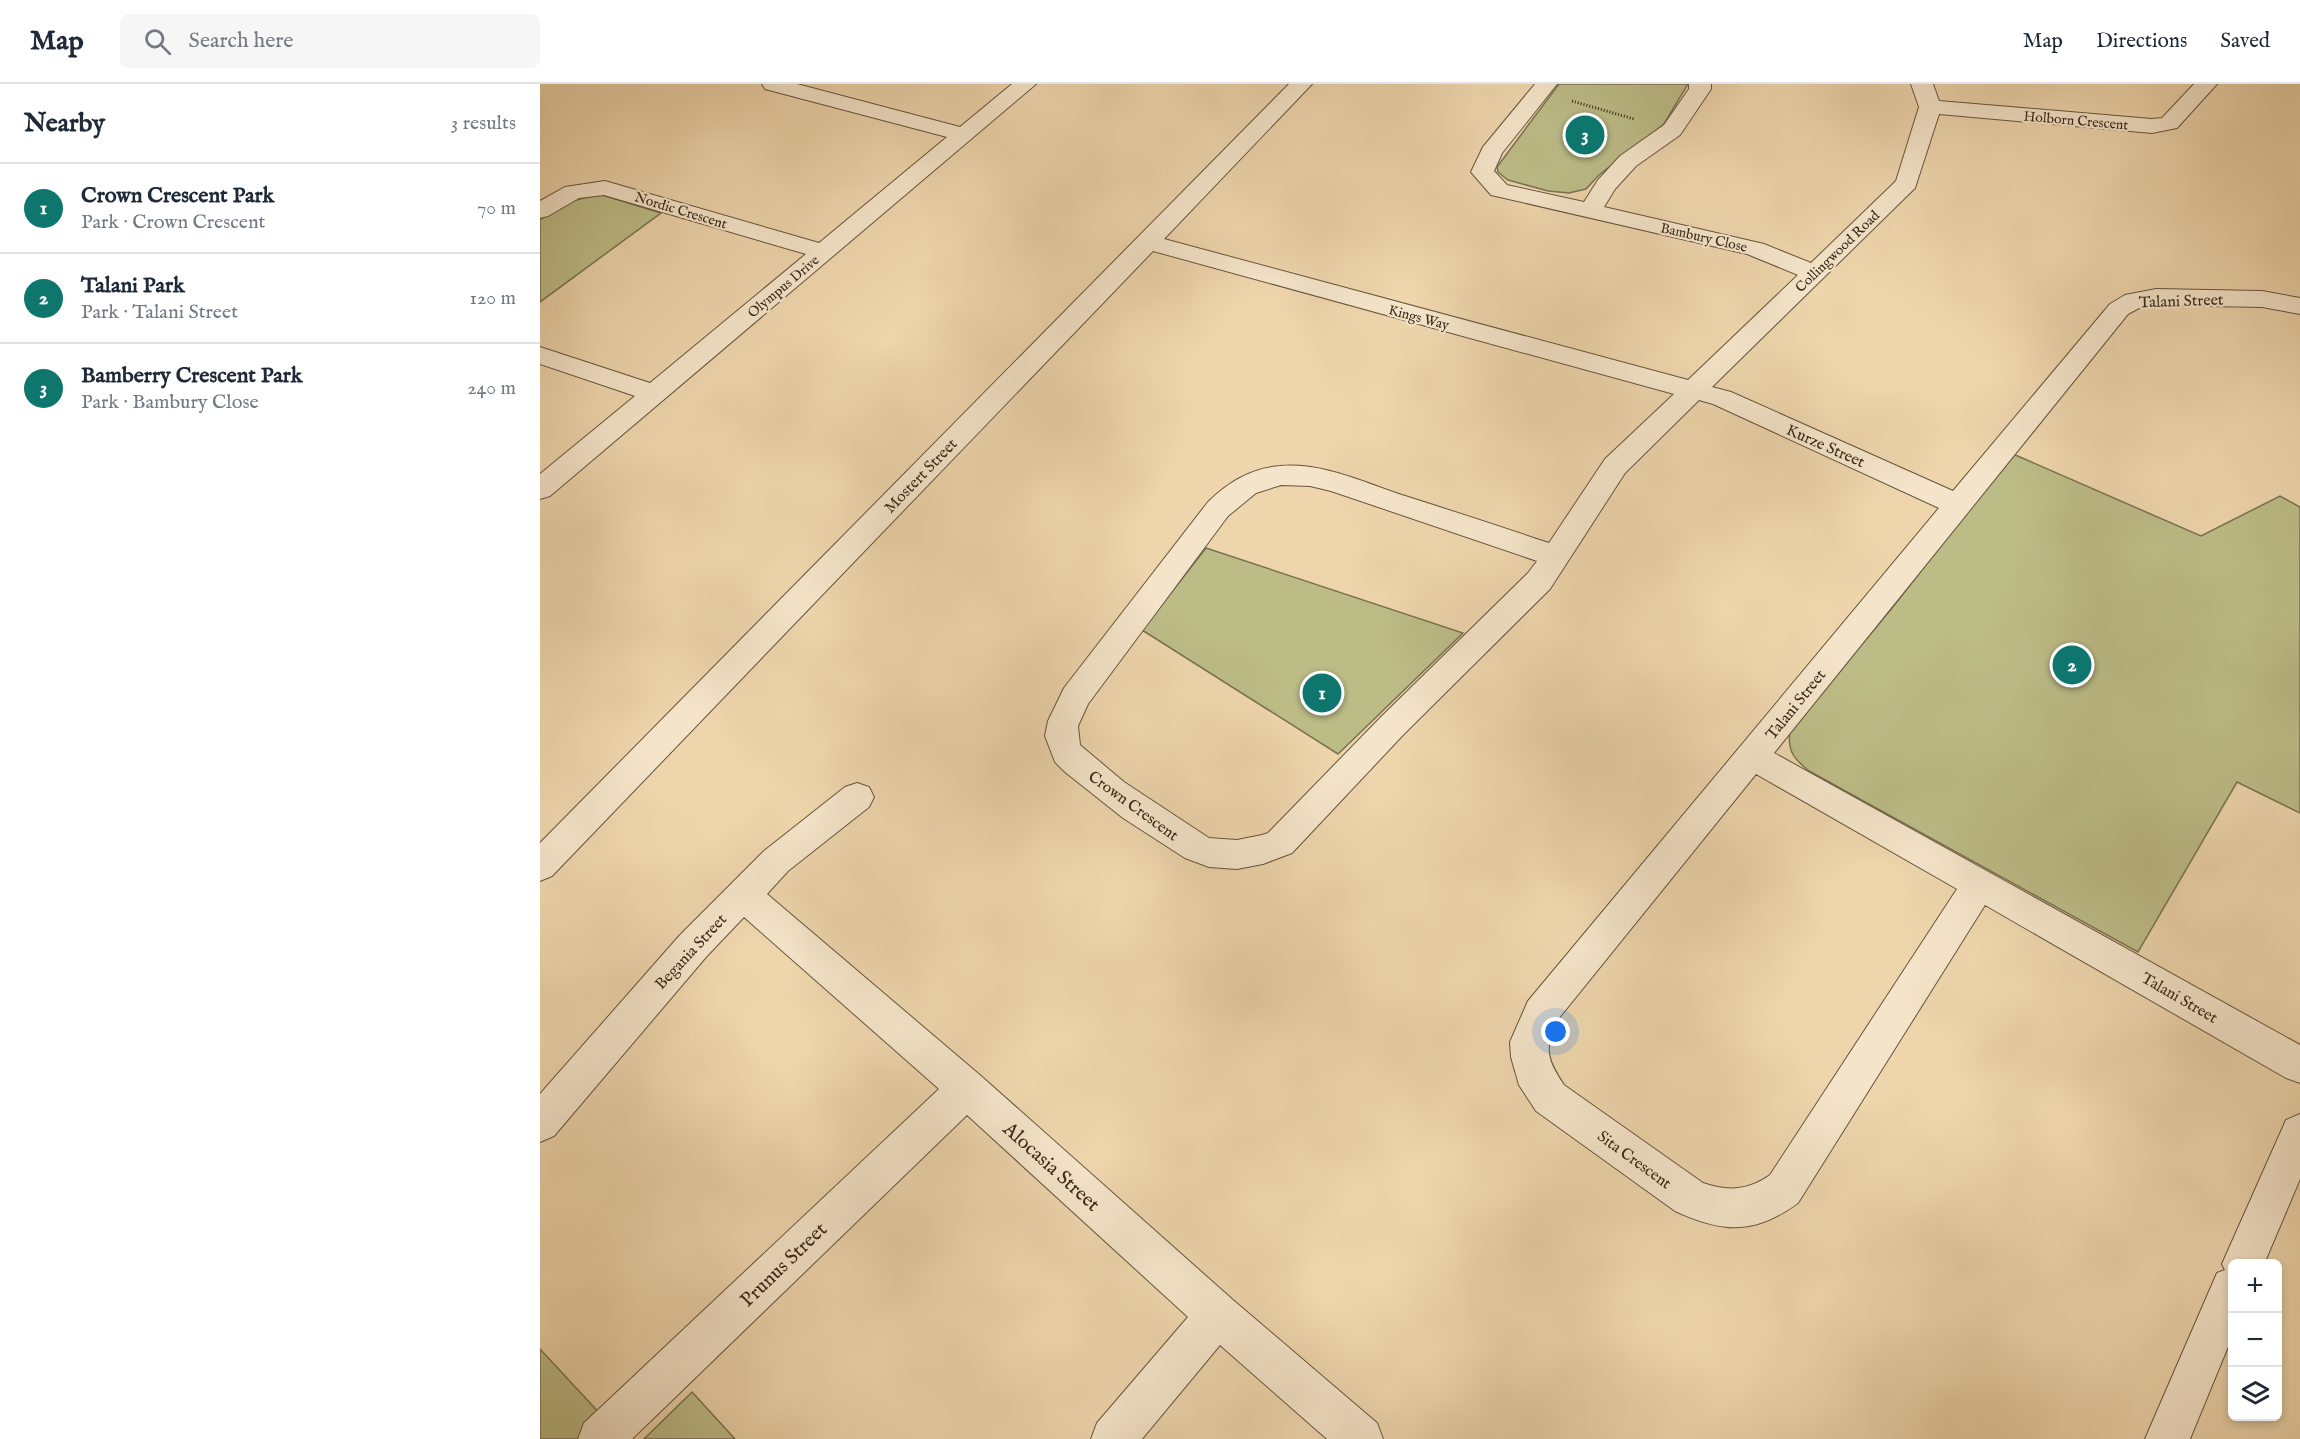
<!DOCTYPE html>
<html lang="en">
<head>
<meta charset="utf-8">
<style>
	:root { --surface:#fff; --page:#f6f6f7; --text:#1f2937; --muted:#747a83; --line:#e0e1e3; --accent:#0f766e }
	body { margin:0; font-family:"IM FELL English",serif; background:var(--page); color:var(--text) }
	.controls { position:absolute; right:18px; bottom:18px; display:grid; overflow:hidden; border-radius:9px; box-shadow:0 3px 9px #0003 }
	.controls button { width:54px; height:54px; display:grid; place-items:center; padding:0; border:0; border-bottom:2px solid var(--line); background:var(--surface); color:var(--text); font:30px sans-serif }
	.you { position:absolute; left:1016px; top:948px; width:21px; height:21px; margin:-15px; border:4px solid #fff; border-radius:50%; background:#1a73e8; box-shadow:0 0 0 9px #1a73e833 }
	.badge { display:grid; place-items:center; width:39px; height:39px; border-radius:50%; background:var(--accent); color:#fff; font-size:20px; font-weight:700 }
	.pin { position:absolute; translate:-50% -50%; border:3px solid #fff; box-shadow:0 2px 6px #0006 }
	.list { margin:0; padding:0; list-style:none }
	h2 { display:flex; justify-content:space-between; align-items:center; height:78px; margin:0; padding:0 24px; font-size:26px }
	h2 small { font-size:20px; font-weight:400; color:var(--muted) }
	.list li { display:grid; grid-template-columns:39px 1fr auto; gap:18px; align-items:center; box-sizing:border-box; height:90px; padding:0 24px; border-top:2px solid var(--line) }
	.list b { display:block; font-size:22px; white-space:nowrap }
	.list p { margin:0; font-size:20px; white-space:nowrap; color:var(--muted) }
	.list em { font-size:20px; font-style:normal; color:var(--muted) }
	.icon { flex:none; width:33px; height:33px; fill:none; stroke:currentColor; stroke-width:2; stroke-linecap:round; stroke-linejoin:round }
	.map { position:relative; flex:none; width:1760px; height:1355px; overflow:hidden }
	header { display:flex; align-items:center; gap:36px; box-sizing:border-box; height:84px; padding:0 30px; background:var(--surface); border-bottom:2px solid var(--line) }
	header strong { font-size:28px }
	nav { display:flex; gap:33px; margin-inline-start:auto; font-size:21px }
	.search { width:420px; height:54px; background:var(--page); display:flex; align-items:center; gap:15px; box-sizing:border-box; padding:0 21px; border-radius:9px; color:var(--muted); font-size:22px }
	main { display:flex }
	aside { flex:1; background:var(--surface) }
	.map>svg:first-child { display:block }
</style>
</head>
<body>
<header>
<strong>Map</strong>
<div class="search"><svg class="icon" aria-label="search" viewBox="0 0 24 24"><circle cx="10" cy="10" r="6"/><path d="M15 15l6 6"/></svg>Search here</div>
<nav><a>Map</a><a>Directions</a><a>Saved</a></nav>
</header>
<main>
<aside>
<h2>Nearby<small>3 results</small></h2>
<ul class="list">
<li><span class="badge">1</span><div><b>Crown Crescent Park</b><p>Park · Crown Crescent</p></div><em>70 m</em></li>
<li><span class="badge">2</span><div><b>Talani Park</b><p>Park · Talani Street</p></div><em>120 m</em></li>
<li><span class="badge">3</span><div><b>Bamberry Crescent Park</b><p>Park · Bambury Close</p></div><em>240 m</em></li>
</ul>
</aside>
<div class="map">
<svg width="1760" height="1355" viewBox="0 0 1760 1355">
	<rect width="100%" height="100%" fill="#eed5ac"/>
	<filter id="stains"><feTurbulence type="fractalNoise" baseFrequency=".00333" numOctaves="4"/><feColorMatrix values="0 0 0 0 .2 0 0 0 0 .09 0 0 0 0 .02 0 0 0 .5 -.17"/></filter>
	<radialGradient id="worn" r=".72"><stop offset=".6" stop-color="#630" stop-opacity="0"/><stop offset="1" stop-color="#630" stop-opacity=".3"/></radialGradient>
	<!-- green -->
	<path fill="#bcbc87" stroke="#7a7250" stroke-width="1.5" d="M1019,0H1148L1124,40L1059,91L1046,105L1029,109L1008,107L968,96L958,88L957,83Z
		M62,111L121,129L0,218V136C23,120 34,114 62,111Z
		M1473,370L1661,452L1740,412L1760,423V729L1697,698L1598,868L1269,687C1254,675 1247,667 1250,647L1352,524Z
		M666,464L923,549L798,670L602,546Z
		M0,1265L63,1333L39,1355H0Z
		M152,1308L195,1355H104Z"/>
	<g fill="none" stroke-linecap="round" stroke-linejoin="round">
		<!-- minor casing -->
		<g stroke="#66543e" stroke-width="2">
			<path id="minor" d="M222,0H257L420,43L472,0H496L10,412L0,415V390L95,312L0,280V263L110,299L266,170L64,111L39,114L8,132L0,134V117L25,103L65,97L279,159L407,53L225,5Z
				M749,0H772L624,155L1148,296L1258,191L1207,170L951,111L931,88L943,63L995,0H1017L962,69L954,87L967,101L1044,118L1058,96L1080,72L1124,41L1149,5V0H1171V5L1140,51L1096,82L1075,105L1064,123L1224,160L1271,179L1356,97L1379,23L1371,0H1393L1399,17L1612,35L1622,34L1654,0H1677L1637,44L1612,49L1399,30L1375,104L1172,303L1191,308L1413,407L1570,220L1585,211L1616,205L1722,207L1760,214V230L1722,223L1616,221L1601,223L1588,230L1234,669L1760,961V999L1746,994L1445,821L1258,1119C1214,1151 1183,1149 1135,1127L996,1027L979,1001L971,973L970,958L988,917L1399,424L1173,320L1159,316L1085,389L1010,505L863,651L752,769L723,780L697,785L669,783L645,774L583,734L525,688L515,678L505,652L508,637L524,604L668,418C688,398 712,384 740,382C782,378 825,399 865,412C913,427 961,443 1009,459L1065,375L1134,310L613,167L12,792L0,797V759ZM741,401L770,402L791,407L997,477L988,489L841,633L728,749L722,751L697,756L669,754L584,698L540,661L538,642L548,620L688,432L716,409ZM1216,690L1417,805L1230,1091C1209,1106 1188,1108 1163,1099L1024,1001C1008,977 1004,967 1015,939Z
				M317,699L329,703L334,713L329,723L248,787L227,810L441,992L693,1216L837,1339L843,1355H787L680,1261L602,1355H551L557,1339L648,1233L427,1031L92,1355H38L44,1339L399,1005L204,833L166,873L14,1052L0,1058V1010L140,851L224,767L305,703Z
				M1760,1030V1095L1724,1180H1692V1253L1650,1355H1605L1677,1189L1685,1186L1682,1180L1746,1036Z"/>
		</g>
		<!-- path -->
		<path stroke="#38291a" stroke-width="3" stroke-dasharray="1 2" stroke-linecap="butt" d="M1032,17L1094,35"/>
		<!-- minor -->
		<use href="#minor" fill="#f4e4c9" fill-rule="evenodd"/>
	</g>
	<g text-anchor="middle" stroke-width="4.5" stroke-linejoin="round" paint-order="stroke">
		<!-- far-street labels -->
		<g font-size="14" fill="#38291a" stroke="#f4e4c9">
			<text transform="translate(1536 36) rotate(5)" y="5">Holborn Crescent</text>
			<text transform="translate(141 126) rotate(17)" y="5">Nordic Crescent</text>
			<text transform="translate(1164 153) rotate(13)" y="5">Bambury Close</text>
			<text transform="translate(1297 167) rotate(-44)" y="5">Collingwood Road</text>
			<text transform="translate(243 202) rotate(-40)" y="5">Olympus Drive</text>
			<text transform="translate(879 233) rotate(15)" y="5">Kings Way</text>
		</g>
		<!-- street labels -->
		<g font-size="16" fill="#38291a" stroke="#f4e4c9">
			<text transform="translate(1641 216) rotate(-2)" y="6">Talani Street</text>
			<text transform="translate(1286 361) rotate(24)" y="6">Kurze Street</text>
			<text transform="translate(380 391) rotate(-46)" y="6">Mostert Street</text>
			<text transform="translate(1255 620) rotate(-51)" y="6">Talani Street</text>
			<text transform="translate(594 721) rotate(36)" y="6">Crown Crescent</text>
			<text transform="translate(150 867) rotate(-47)" y="6">Begania Street</text>
			<text transform="translate(1640 913) rotate(30)" y="6">Talani Street</text>
			<text transform="translate(1095 1075) rotate(36)" y="6">Sita Crescent</text>
		</g>
		<!-- near-street labels -->
		<g font-size="20" fill="#38291a" stroke="#f4e4c9">
			<text transform="translate(512 1082) rotate(42)" y="7">Alocasia Street</text>
			<text transform="translate(243 1180) rotate(-44)" y="7">Prunus Street</text>
		</g>
	</g>
	<rect width="100%" height="100%" filter="url(#stains)"/>
	<rect width="100%" height="100%" fill="url(#worn)"/>
</svg>
<div class="controls">
<button>+</button>
<button>−</button>
<button><svg class="icon" aria-label="layers" viewBox="0 0 24 24"><path d="M12 4l9 5-9 5-9-5zM3 14l9 5 9-5"/></svg></button>
</div>
<div class="you"></div>
<div class="pin badge" style="left:782px;top:609px">1</div>
<div class="pin badge" style="left:1532px;top:581px">2</div>
<div class="pin badge" style="left:1045px;top:51px">3</div>
</div>
</main>
</body>
</html>
